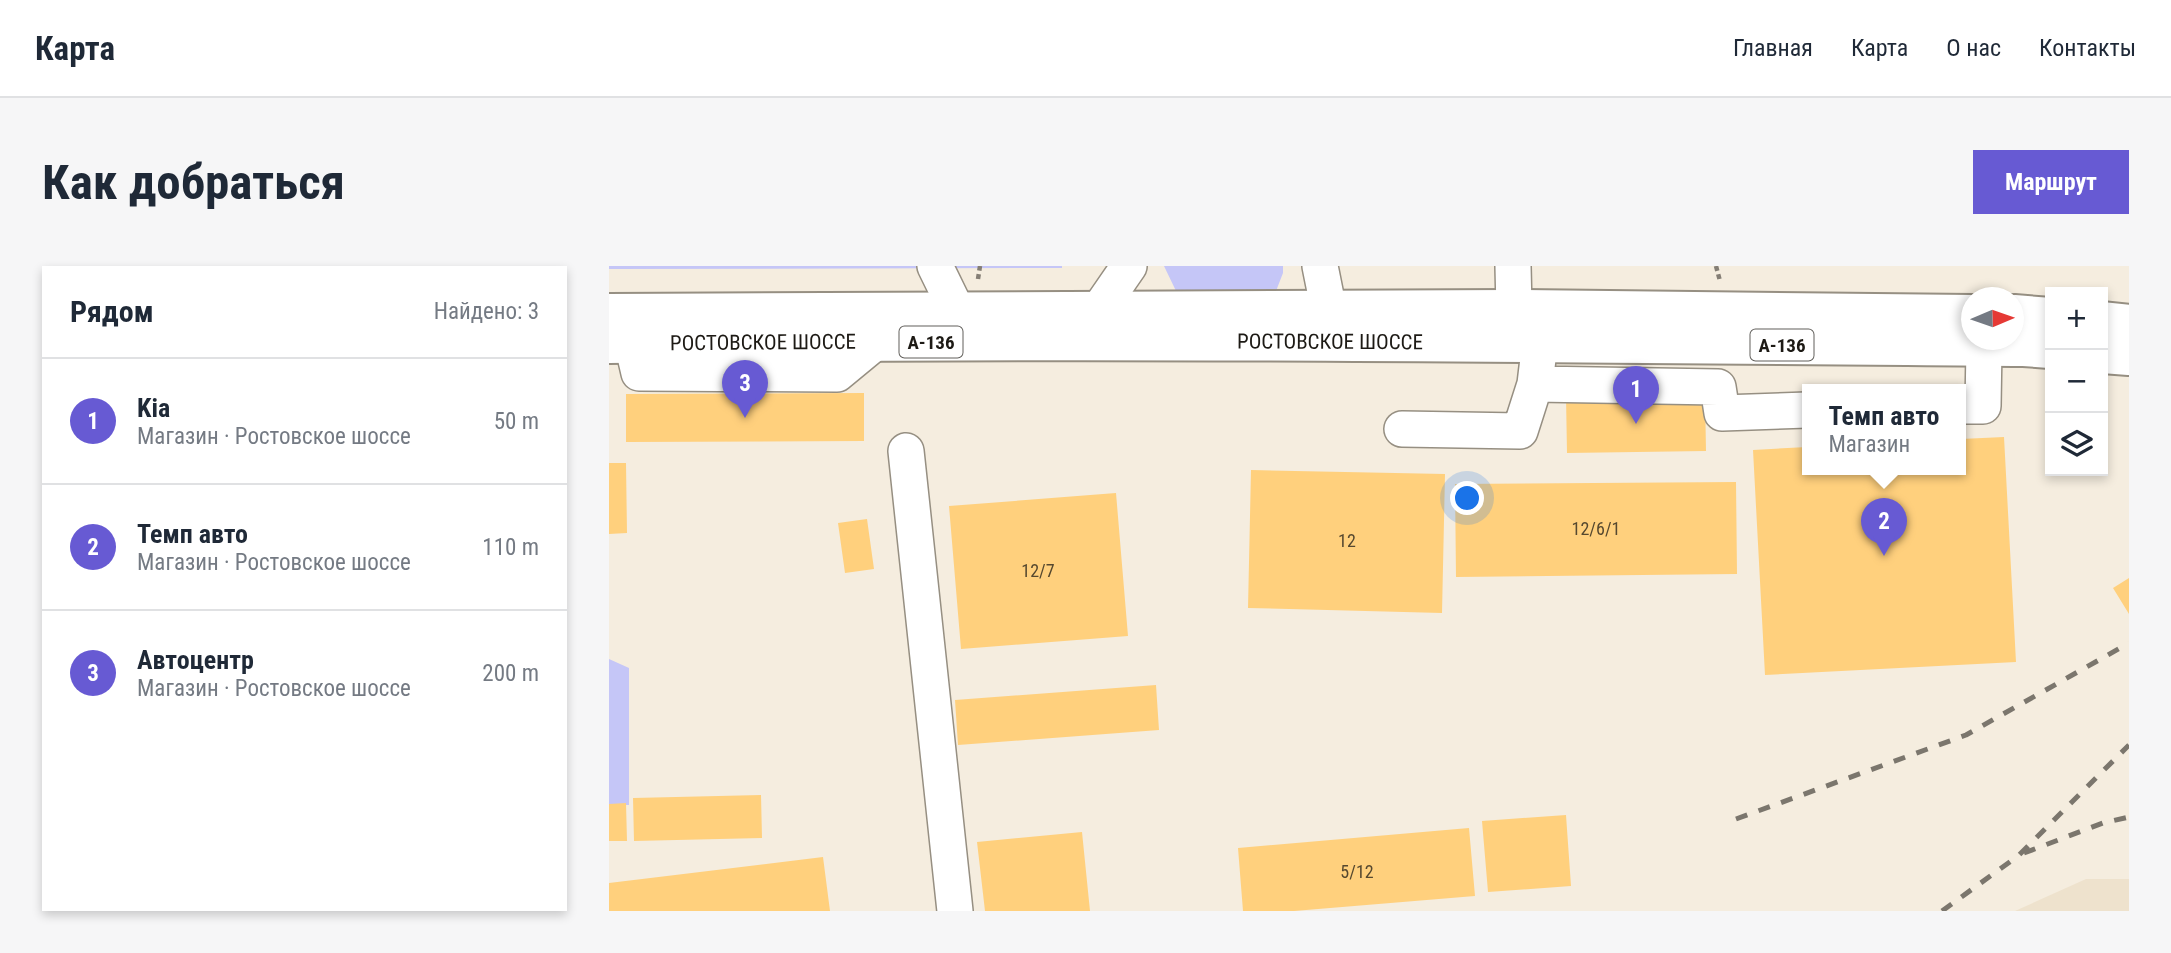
<!DOCTYPE html>
<html lang="ru">
<head>
<meta charset="utf-8">
<style>
	:root { --surface:#fff; --page:#f6f6f7; --text:#1f2937; --muted:#747a83; --line:#e0e1e3; --accent:#675ad3 }
	body { margin:0; font-family:"Roboto Condensed",sans-serif; background:var(--page); color:var(--text) }
	.controls { position:absolute; right:21px; top:21px; display:grid; overflow:hidden; border-radius:0px; box-shadow:0 4px 10px #0003 }
	.controls button { width:63px; height:63px; display:grid; place-items:center; padding:0; border:0; border-bottom:2px solid var(--line); background:var(--surface); color:var(--text); font:35px sans-serif }
	.compass { position:absolute; left:1352px; top:21px; width:63px; height:63px; border-radius:50%; background:var(--surface); box-shadow:0 4px 10px #0003; rotate:88deg }
	.you { position:absolute; left:859px; top:233px; width:24px; height:24px; margin:-18px; border:5px solid #fff; border-radius:50%; background:#1a73e8; box-shadow:0 0 0 10px #1a73e833 }
	.badge { display:grid; place-items:center; width:46px; height:46px; border-radius:50%; background:var(--accent); color:#fff; font-size:23px; font-weight:700 }
	.pin { position:absolute; translate:-50% -58px; filter:drop-shadow(0 2px 4px #0008) }
	.pin::after { content:''; position:absolute; top:37px; width:24px; height:21px; background:inherit; clip-path:polygon(0 0,100% 0,50% 100%) }
	.popup { position:absolute; left:1193px; top:118px; width:164px; height:91px; box-sizing:border-box; display:grid; place-content:center; border-radius:0px; background:var(--surface); filter:drop-shadow(0 2px 5px #0005); font-size:23px; white-space:nowrap; color:var(--muted) }
	.popup b { font-size:26px; color:var(--text) }
	.popup::after { content:''; position:absolute; left:50%; top:100%; margin-left:-14px; border:14px solid transparent; border-top-color:var(--surface) }
	.list { margin:0; padding:0; list-style:none }
	h2 { display:flex; justify-content:space-between; align-items:center; height:91px; margin:0; padding:0 28px; font-size:30px }
	h2 small { font-size:23px; font-weight:400; color:var(--muted) }
	.list li { display:grid; grid-template-columns:46px 1fr auto; gap:21px; align-items:center; box-sizing:border-box; height:126px; padding:0 28px; border-top:2px solid var(--line) }
	.list b { display:block; font-size:26px; white-space:nowrap }
	.list p { margin:0; font-size:23px; white-space:nowrap; color:var(--muted) }
	.list em { font-size:23px; font-style:normal; color:var(--muted) }
	.icon { flex:none; width:38px; height:38px; fill:none; stroke:currentColor; stroke-width:2; stroke-linecap:round; stroke-linejoin:round }
	.map { position:relative; flex:none; width:1520px; height:645px; overflow:hidden; border-radius:0px }
	header { display:flex; align-items:center; gap:42px; box-sizing:border-box; height:98px; padding:0 35px; background:var(--surface); border-bottom:2px solid var(--line) }
	header strong { font-size:33px }
	nav { display:flex; gap:38px; margin-inline-start:auto; font-size:24px }
	.intro { display:flex; align-items:center; justify-content:space-between; box-sizing:border-box; height:168px; padding:0 42px }
	h1 { margin:0; font-size:49px }
	.button { padding:18px 32px; border-radius:0px; background:var(--accent); color:#fff; font-size:24px; font-weight:700 }
	main { display:flex; gap:42px; padding:0 42px }
	aside { flex:1; background:var(--surface); border-radius:0px; box-shadow:0 4px 10px #0003 }
	.map>svg:first-child { display:block }
</style>
</head>
<body>
<header>
<strong>Карта</strong>
<nav><a>Главная</a><a>Карта</a><a>О нас</a><a>Контакты</a></nav>
</header>
<div class="intro"><h1>Как добраться</h1><a class="button">Маршрут</a></div>
<main>
<aside>
<h2>Рядом<small>Найдено: 3</small></h2>
<ul class="list">
<li><span class="badge">1</span><div><b>Kia</b><p>Магазин · Ростовское шоссе</p></div><em>50 m</em></li>
<li><span class="badge">2</span><div><b>Темп авто</b><p>Магазин · Ростовское шоссе</p></div><em>110 m</em></li>
<li><span class="badge">3</span><div><b>Автоцентр</b><p>Магазин · Ростовское шоссе</p></div><em>200 m</em></li>
</ul>
</aside>
<div class="map">
<svg width="1520" height="645" viewBox="0 0 1520 645">
	<rect width="100%" height="100%" fill="#f5eddf"/>
	<!-- built -->
	<path fill="#eee2cd" d="M1477,613H1520V645H1406Z"/>
	<!-- green -->
	<path fill="#c5c6f7" d="M0,0H453V2L0,3Z
		M555,0H674V7L667,25H567Z
		M0,393L20,402V539H0Z"/>
	<!-- building -->
	<path fill="#ffd07d" d="M255,127V175L17,176V128Z
		M1096,129L1097,185L958,187L957,130Z
		M1395,171L1407,396L1156,409L1144,184L1198,181V204H1352V173Z
		M0,197H17L18,267L0,268Z
		M642,204L836,208L833,347L639,342Z
		M1127,216L1128,308L847,311L846,218Z
		M507,227L519,370L352,383L340,240Z
		M258,253L265,303L236,307L229,257Z
		M1520,312V348L1504,322Z
		M547,419L550,464L349,479L346,434Z
		M152,529L153,572L25,575L24,532Z
		M17,537L18,575H0V538Z
		M957,549L962,620L879,626L873,555Z
		M860,562L866,630L685,645H634L629,582Z
		M473,566L481,645H376L368,576Z
		M214,591L221,645H0V617Z"/>
	<g fill="none" stroke-linecap="round" stroke-linejoin="round">
		<!-- minor casing -->
		<g stroke="#968f82" stroke-width="38">
			<path id="minor" d="M326,0L348,45
				M711,0L720,45
				M904,0L905,43
				M489,45L520,0
				M931,76L926,118L1109,121L1113,147L1198,144
				M23,77L30,107L228,108L268,75
				M1352,140H1374L1375,81
				M793,163L911,165L926,118
				M297,185L346,645"/>
		</g>
		<!-- major casing -->
		<g stroke="#968f82" stroke-width="42">
			<g id="major">
				<path d="M0,47L905,43L1363,48"/>
				<path d="M1405,48L1441,51"/>
				<path d="M1494,55L1520,58"/>
				<path id="s1" d="M0,78C472,72 944,77 1415,81L1441,83"/>
				<path d="M1494,88L1520,90"/>
			</g>
		</g>
		<!-- path -->
		<path stroke="#847e75" stroke-width="4.5" stroke-dasharray="5 3.5" stroke-linecap="butt" d="M1107,0L1111,15
			M369,13L371,0"/>
		<!-- minor -->
		<use href="#minor" stroke="#fff" stroke-width="35"/>
		<!-- major -->
		<use href="#major" stroke="#fff" stroke-width="38"/>
		<!-- rail -->
		<path stroke="#7b766d" stroke-width="5" stroke-dasharray="12 12" stroke-linecap="butt" d="M1127,553L1357,469L1520,377
			M1415,587L1494,557L1520,551
			M1333,645L1409,590L1520,479"/>
	</g>
	<g text-anchor="middle" stroke-width="6" stroke-linejoin="round" paint-order="stroke">
		<!-- number labels -->
		<g font-size="18" fill="#56482f">
			<text x="987" y="269">12/6/1</text>
			<text x="738" y="281">12</text>
			<text x="429" y="311">12/7</text>
			<text x="748" y="612">5/12</text>
		</g>
		<!-- shield labels -->
		<g fill="#fff" stroke="#615f5b" stroke-width="2">
			<rect x="290.5" y="60.5" width="63" height="31" rx="5"/>
			<rect x="1141.5" y="63.5" width="63" height="31" rx="5"/>
		</g>
		<g font-size="19" font-weight="bold" fill="#1d1a15">
			<text x="322" y="83">А-136</text>
			<text x="1173" y="86">А-136</text>
		</g>
		<!-- street labels -->
		<g font-size="21" fill="#1d1a15" stroke="#fff">
			<text dy="7" stroke="none"><textPath href="#s1" startOffset="154">РОСТОВСКОЕ ШОССЕ</textPath></text>
			<text dy="7" stroke="none"><textPath href="#s1" startOffset="721">РОСТОВСКОЕ ШОССЕ</textPath></text>
		</g>
	</g>
</svg>
<div class="controls">
<button>+</button>
<button>−</button>
<button><svg class="icon" aria-label="layers" viewBox="0 0 24 24"><path d="M12 4l9 5-9 5-9-5zM3 14l9 5 9-5"/></svg></button>
</div>
<svg class="compass" viewBox="-18 -18 36 36"><path d="M0-13l5 13h-10z" fill="#e53935"/><path d="M0 13l5-13h-10z" fill="#747a83"/></svg>
<div class="you"></div>
<div class="pin badge" style="left:1027px;top:158px">1</div>
<div class="pin badge" style="left:1275px;top:290px">2</div>
<div class="popup"><b>Темп авто</b>Магазин</div>
<div class="pin badge" style="left:136px;top:152px">3</div>
</div>
</main>
</body>
</html>
